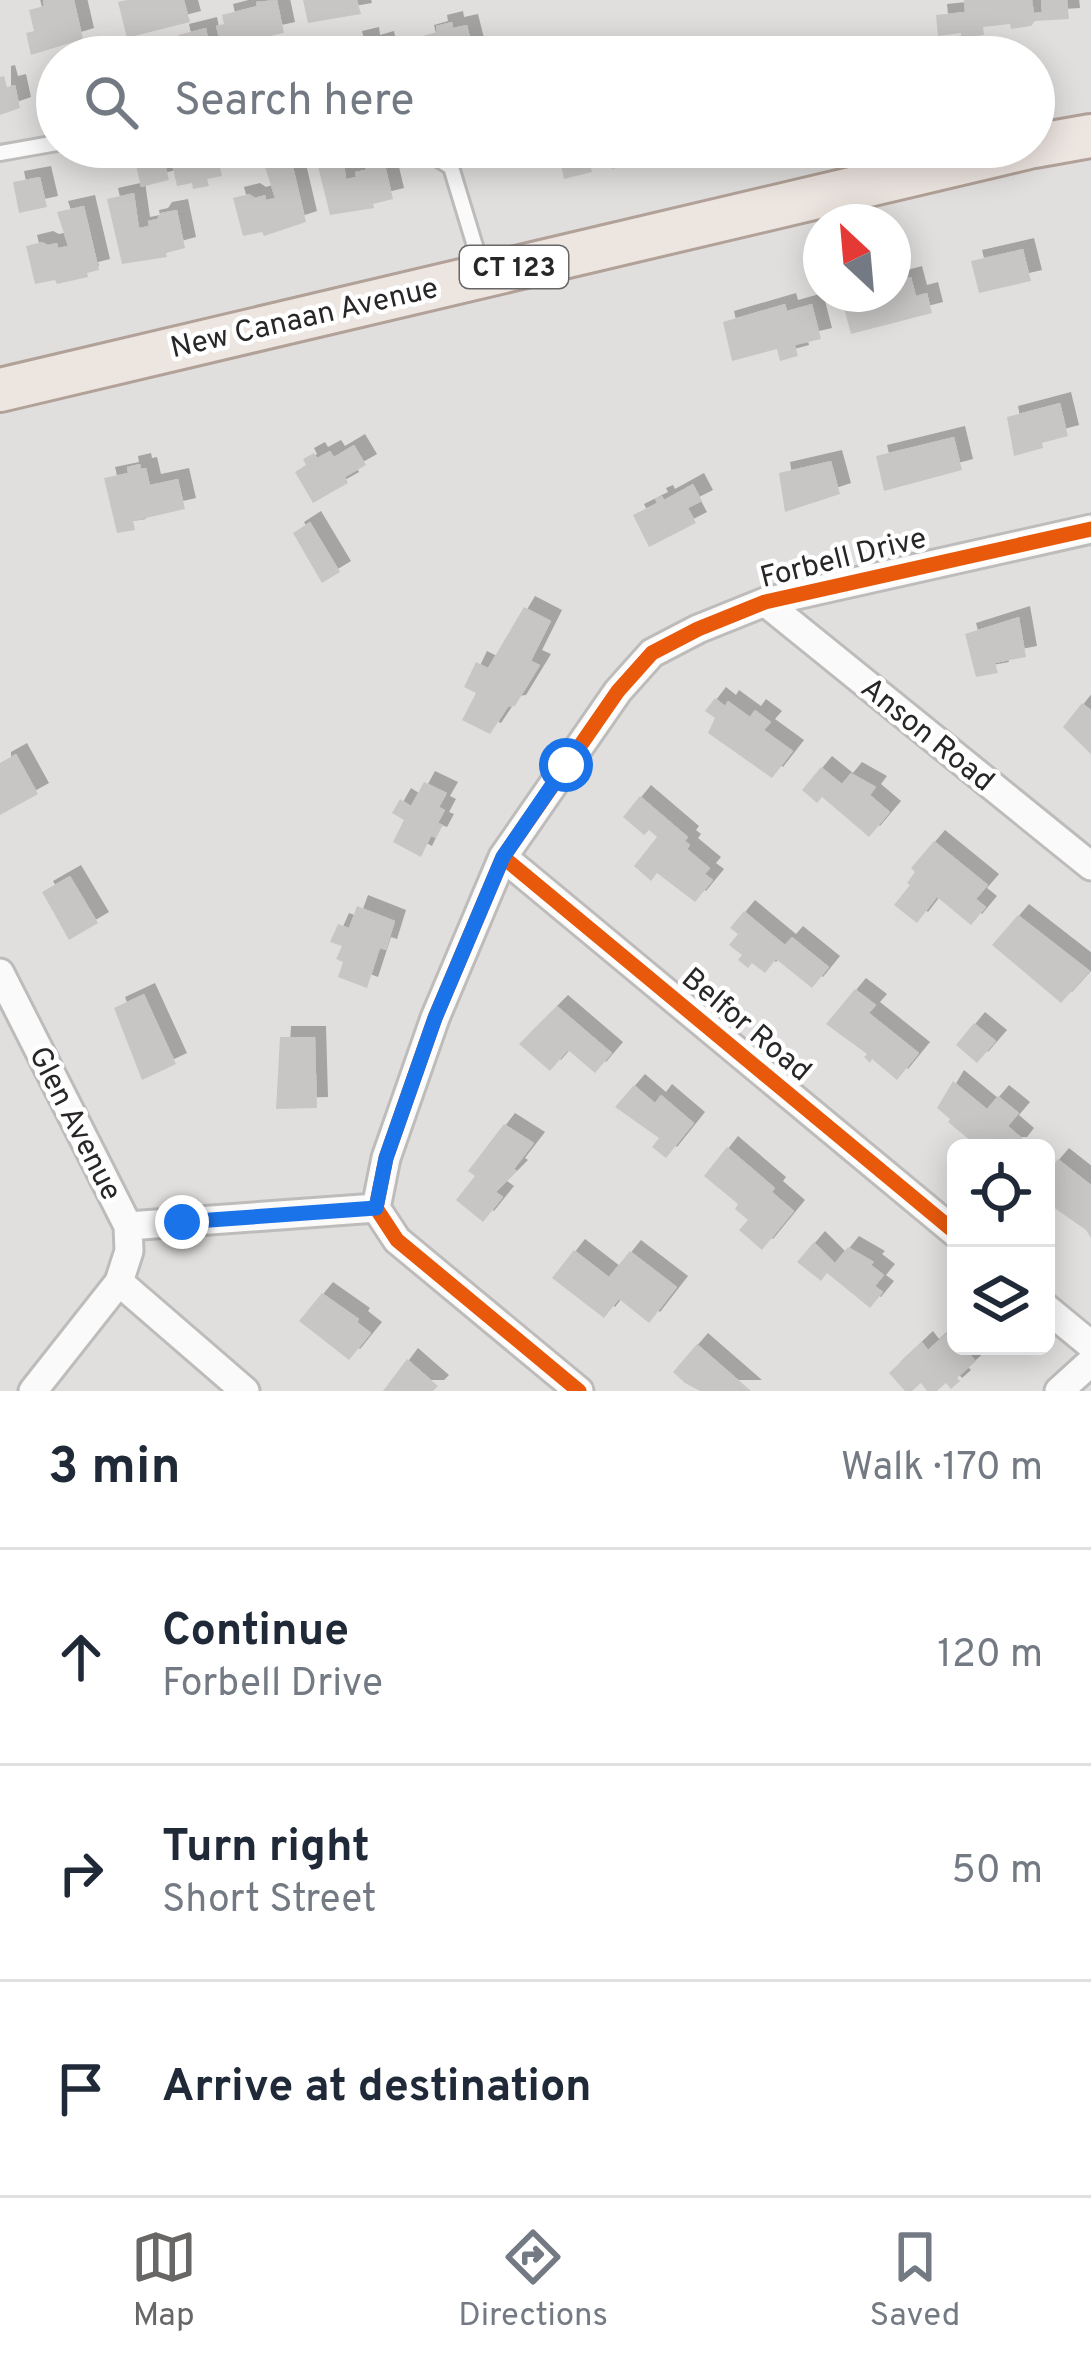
<!DOCTYPE html>
<html lang="en">
<head>
<meta charset="utf-8">
<style>
	:root { --surface:#fff; --page:#f2f2f3; --text:#1f2937; --muted:#747a83; --line:#e0e1e3; --accent:#696766 }
	body { margin:0; font-family:Overpass,sans-serif; background:var(--page); color:var(--text) }
	.controls { position:absolute; right:36px; bottom:36px; display:grid; overflow:hidden; border-radius:18px; box-shadow:0 6px 30px #0003 }
	.controls button { width:108px; height:108px; display:grid; place-items:center; padding:0; border:0; border-bottom:3px solid var(--line); background:var(--surface); color:var(--text); font:60px sans-serif }
	.compass { position:absolute; left:803px; top:204px; width:108px; height:108px; border-radius:50%; background:var(--surface); box-shadow:0 6px 30px #0003; rotate:334deg }
	.stop { position:absolute; width:36px; height:36px; margin:-27px; border:9px solid #1a73e8; border-radius:50%; background:#fff }
	.stop.end { background:#1a73e8; border-color:#fff; box-shadow:0 3px 12px #0008 }
	.list { margin:0; padding:0; list-style:none }
	h2 { display:flex; justify-content:space-between; align-items:center; height:156px; margin:0; padding:0 48px; font-size:51px }
	h2 small { font-size:39px; font-weight:400; color:var(--muted) }
	.list li { display:grid; grid-template-columns:78px 1fr auto; gap:36px; align-items:center; box-sizing:border-box; height:216px; padding:0 48px; border-top:3px solid var(--line) }
	.list b { display:block; font-size:45px; white-space:nowrap }
	.list p { margin:0; font-size:39px; white-space:nowrap; color:var(--muted) }
	.list em { font-size:39px; font-style:normal; color:var(--muted) }
	.icon { flex:none; width:66px; height:66px; fill:none; stroke:currentColor; stroke-width:2; stroke-linecap:round; stroke-linejoin:round }
	.map { position:relative; flex:none; width:1091px; height:1391px; overflow:hidden }
	.search { position:absolute; background:var(--surface); box-shadow:0 6px 30px #0003; left:36px; right:36px; top:36px; height:132px; display:flex; align-items:center; gap:30px; box-sizing:border-box; padding:0 42px; border-radius:66px; color:var(--muted); font-size:45px }
	.sheet { height:804px; background:var(--surface) }
	nav { display:flex; justify-content:space-around; align-items:center; box-sizing:border-box; height:168px; border-top:3px solid var(--line); background:var(--surface); font-size:33px; color:var(--muted) }
	nav a { display:grid; justify-items:center; gap:6px }
	nav .on { color:var(--accent) }
	.map>svg:first-child { display:block }
</style>
</head>
<body>
<div class="map">
<svg width="1091" height="1391" viewBox="0 0 1091 1391">
	<defs>
		<filter id="shadow"><feDropShadow dx="11" dy="-11" stdDeviation="0" flood-color="#0004"/></filter>
	</defs>
	<rect width="100%" height="100%" fill="#e1dfdd"/>
	<!-- building -->
	<path fill="#c8c6c5" filter="url(#shadow)" d="M43,0H74L83,39L31,55L26,33L34,31L29,10L44,6Z
		M127,0H184L190,22L127,38L118,2Z
		M277,0L284,33L266,37L267,42L222,50L216,26L224,24L222,15L257,6L256,2Z
		M303,0H357L361,14L308,23Z
		M964,0H1032L1034,13L1042,12L1041,0H1067L1069,19L1035,21L1031,26L1011,29L1010,24L983,27L984,35L961,38V33L938,36L936,15L965,12Z
		M452,22L453,28L467,25L475,57H428L423,36L437,32L436,26Z
		M206,28L212,57H183L178,35Z
		M368,38L369,46L383,42L386,57H331L353,50L351,42Z
		M57,74V112L49,114L40,78Z
		M4,76L7,87L15,85L20,108L0,115V77Z
		M168,147H223L224,151L217,153L222,176L207,179L209,186L193,189L192,183L177,186Z
		M328,147H342L346,179L356,177L355,172L365,170L368,164L384,161L393,199L373,204L374,208L330,215L314,150Z
		M586,147L592,172L564,179L558,152Z
		M606,147H667L668,154L612,169Z
		M162,150L169,180L141,187L134,157Z
		M291,158L306,222L264,236L262,232L243,236L233,198L249,194L255,198L265,195L266,200L275,198L264,164Z
		M40,177L47,207L19,213L13,182Z
		M134,193L139,228L149,226L148,221L157,219L161,213L177,210L185,248L166,253L167,257L122,264L107,199Z
		M84,206L99,270L87,273L88,277L57,284L55,280L35,284L26,246L42,242L48,245L57,243L58,248L68,246L57,212Z
		M1023,249L1031,281L979,293L971,261Z
		M911,277L916,296L927,293L932,313L851,334L843,304L871,297L870,294H893V282Z
		M785,304L787,311L812,304L821,339L795,345L798,356L780,361L777,349L732,361L723,322Z
		M1060,403L1068,436L1042,443L1043,448L1014,456L1007,417Z
		M954,437L962,470L884,491L876,456Z
		M354,445L366,465L345,477L348,483L313,503L295,472L306,465L303,459L314,453L317,458L330,451L334,457Z
		M831,461L840,494L785,512L779,473Z
		M140,464L141,469L146,468L150,485L178,479L185,509L133,521L135,530L117,533L104,478L128,473L127,467Z
		M693,484L702,501L688,508L696,523L649,547L633,515L657,503L655,499L662,496L664,500Z
		M310,522L340,572L322,583L293,533Z
		M524,607L551,621L531,661L540,665L515,706L508,707L490,734L462,720L476,693L464,687L476,662L488,668Z
		M1019,617L1026,657L995,663L998,673L976,677L965,634Z
		M715,698L725,706L728,701L750,717L755,710L771,722L764,730L793,751L772,778L708,733L715,718L705,711Z
		M1082,703L1091,710V754L1063,727Z
		M16,754L38,794L0,815V763Z
		M821,767L842,784L851,773L876,787L870,795L890,812L869,837L822,797L817,803L802,790Z
		M424,782L447,793L439,807L445,810L438,823L443,825L436,838L431,836L421,857L393,842L404,820L392,813L400,799L411,806Z
		M640,796L688,837L685,841L690,845L687,849L710,868L705,874L713,880L695,902L657,873L651,881L634,866L657,837L649,830L644,835L623,817Z
		M934,841L988,885L976,899L986,907L971,925L937,897L917,923L894,905L910,885L907,883L915,872L911,868Z
		M70,876L98,923L69,940L42,892Z
		M357,906L395,921L386,950L380,948L367,988L338,977L343,962L336,959L342,946L330,942L338,924L349,928Z
		M744,911L785,945L792,937L829,967L812,988L776,959L765,973L752,963L748,968L738,960L742,955L729,945L738,934L730,928Z
		M1018,915L1090,971L1061,1003L992,945Z
		M855,989L876,1005L869,1013L919,1053L897,1080L872,1059L870,1063L864,1057L867,1054L826,1024Z
		M144,994L176,1064L142,1080L114,1008Z
		M557,1006L612,1053L595,1073L568,1050L550,1071L519,1044Z
		M974,1023L996,1041L977,1063L956,1045Z
		M280,1037H315L317,1108L276,1109Z
		M953,1081L987,1109L998,1096L1019,1113L1008,1126L1023,1139L1016,1148H986L980,1143L977,1146L948,1122L950,1119L937,1108Z
		M634,1085L655,1103L661,1095L694,1123L666,1158L652,1147L659,1138L615,1107Z
		M504,1124L534,1143L514,1169L517,1171L496,1192L503,1197L483,1222L456,1200L475,1176L468,1171Z
		M727,1147L775,1188L772,1192L794,1211L762,1250L739,1230L748,1220L735,1209L738,1204L704,1176Z
		M1058,1159L1091,1185V1238L1086,1230L1046,1202V1173Z
		M814,1242L835,1263L848,1247L874,1262L871,1265L884,1275L875,1286L883,1292L870,1308L827,1273L821,1281L797,1262Z
		M574,1250L609,1277L630,1251L677,1287L649,1323L619,1299L604,1318L552,1278Z
		M322,1293L359,1319L357,1322L371,1333L349,1360L299,1321Z
		M949,1331L956,1346H962L976,1361L957,1378L960,1381L951,1389L946,1383L937,1391H927L921,1383L912,1391H905L889,1373L922,1342L928,1350Z
		M697,1344L751,1391H700L685,1383L673,1372Z
		M407,1359L438,1386L433,1391H383Z"/>
	<g fill="none" stroke-linecap="round" stroke-linejoin="round">
		<!-- lane casing -->
		<g stroke="#bebcbb" stroke-width="20">
			<path id="lane" d="M419,147L451,167L482,269
				M0,153L57,143"/>
		</g>
		<!-- street casing -->
		<g stroke="#bebcbb" stroke-width="33">
			<path id="street" d="M765,602L1091,866
				M503,857L956,1233
				M0,973L128,1226L129,1251L119,1282L33,1391
				M128,1226L376,1208
				M119,1282L245,1391
				M1046,1308L1091,1345
				M579,1391L397,1240L376,1208L386,1158L435,1018L503,857L618,691L652,653L698,629L765,602L1091,529
				M1059,1391L1091,1362"/>
		</g>
		<!-- primary casing -->
		<g stroke="#b1a198" stroke-width="48">
			<path id="primary" d="M1034,146L1091,136
				M0,390L1029,147"/>
		</g>
		<!-- lane -->
		<use href="#lane" stroke="#fafafa" stroke-width="14"/>
		<!-- street -->
		<use href="#street" stroke="#fafafa" stroke-width="27"/>
		<!-- primary -->
		<use href="#primary" stroke="#ede5e0" stroke-width="42"/>
		<!-- cycleway casing -->
		<g stroke="#fff" stroke-width="22">
			<path id="cycleway" d="M503,857L956,1233
				M579,1391L397,1240L376,1208L386,1158L435,1018L503,857L618,691L652,653L698,629L765,602L1091,529"/>
		</g>
		<!-- cycleway -->
		<use href="#cycleway" stroke="#e8590c" stroke-width="15"/>
	</g>
	<g fill="none" stroke-linecap="round" stroke-linejoin="round">
		<!-- route -->
		<path stroke="#1a73e8" stroke-width="15" d="M182,1222L376,1208L386,1158L435,1018L503,857L566,765"/>
	</g>
	<g text-anchor="middle" stroke-width="9" stroke-linejoin="round" paint-order="stroke">
		<!-- shield labels -->
		<rect fill="#fff" stroke="#686767" stroke-width="3" x="460" y="246" width="108" height="42" rx="9"/>
		<g font-size="27" font-weight="bold" fill="#282626">
			<text x="514" y="276">CT 123</text>
		</g>
		<!-- street labels -->
		<g font-size="30" fill="#282626" stroke="#fff">
			<text transform="translate(304 317) rotate(-13)" y="10">New Canaan Avenue</text>
			<text transform="translate(843 557) rotate(-14)" y="10">Forbell Drive</text>
			<text transform="translate(928 734) rotate(39)" y="10">Anson Road</text>
			<text transform="translate(747 1024) rotate(40)" y="10">Belfor Road</text>
			<text transform="translate(76 1123) rotate(63)" y="10">Glen Avenue</text>
		</g>
	</g>
</svg>
<div class="controls">
<button><svg class="icon" aria-label="locate" viewBox="0 0 24 24"><circle cx="12" cy="12" r="6"/><path d="M12 2v4M12 18v4M2 12h4M18 12h4"/></svg></button>
<button><svg class="icon" aria-label="layers" viewBox="0 0 24 24"><path d="M12 4l9 5-9 5-9-5zM3 14l9 5 9-5"/></svg></button>
</div>
<svg class="compass" viewBox="-18 -18 36 36"><path d="M0-13l5 13h-10z" fill="#e53935"/><path d="M0 13l5-13h-10z" fill="#747a83"/></svg>
<div class="stop" style="left:566px;top:765px"></div>
<div class="stop end" style="left:182px;top:1222px"></div>
<div class="search"><svg class="icon" aria-label="search" viewBox="0 0 24 24"><circle cx="10" cy="10" r="6"/><path d="M15 15l6 6"/></svg>Search here</div>
</div>
<section class="sheet">
<h2>3 min<small>Walk · 170 m</small></h2>
<ul class="list">
<li><svg class="icon" aria-label="ahead" viewBox="0 0 24 24"><path d="M12 20V5M6 11l6-6 6 6"/></svg><div><b>Continue</b><p>Forbell Drive</p></div><em>120 m</em></li>
<li><svg class="icon" aria-label="right" viewBox="0 0 24 24"><path d="M7 20v-9h11M14 6l5 5-5 5"/></svg><div><b>Turn right</b><p>Short Street</p></div><em>50 m</em></li>
<li><svg class="icon" aria-label="arrive" viewBox="0 0 24 24"><path d="M6 21V4h12l-3 4 3 4H6"/></svg><div><b>Arrive at destination</b></div></li>
</ul>
</section>
<nav>
<a class="on"><svg class="icon" aria-label="map" viewBox="0 0 24 24"><path d="M3 6l6-2 6 2 6-2v14l-6 2-6-2-6 2zM9 4v14M15 6v14"/></svg>Map</a>
<a><svg class="icon" aria-label="directions" viewBox="0 0 24 24"><path d="M12 3l9 9-9 9-9-9zM9 14v-3h6M13 9l2 2-2 2"/></svg>Directions</a>
<a><svg class="icon" aria-label="saved" viewBox="0 0 24 24"><path d="M7 4h10v16l-5-4-5 4z"/></svg>Saved</a>
</nav>
</body>
</html>
